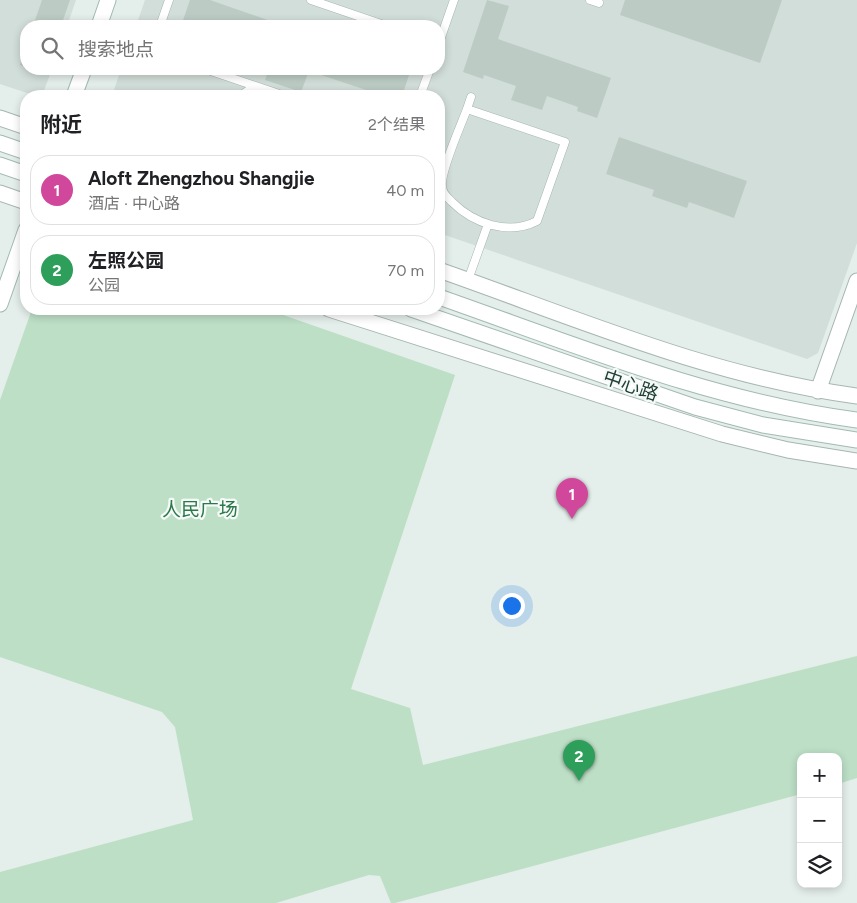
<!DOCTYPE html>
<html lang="zh">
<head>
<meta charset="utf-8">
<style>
	:root { --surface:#fff; --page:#f2f2f2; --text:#202124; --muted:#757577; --line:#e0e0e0; --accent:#2563eb }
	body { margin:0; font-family:Figtree,"Noto Sans SC",sans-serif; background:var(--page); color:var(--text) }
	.controls { position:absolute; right:15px; bottom:15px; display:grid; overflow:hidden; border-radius:10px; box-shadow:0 2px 8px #0003 }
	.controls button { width:45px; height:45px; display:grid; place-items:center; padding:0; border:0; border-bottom:1px solid var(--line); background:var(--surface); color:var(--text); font:25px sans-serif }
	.you { position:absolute; left:511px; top:605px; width:18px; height:18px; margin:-12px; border:4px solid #fff; border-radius:50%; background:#1a73e8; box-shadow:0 0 0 8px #1a73e833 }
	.badge { display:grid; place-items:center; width:32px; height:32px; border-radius:50%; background:var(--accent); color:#fff; font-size:16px; font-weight:700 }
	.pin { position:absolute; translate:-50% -41px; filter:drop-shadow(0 1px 2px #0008) }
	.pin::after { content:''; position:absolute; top:26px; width:18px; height:15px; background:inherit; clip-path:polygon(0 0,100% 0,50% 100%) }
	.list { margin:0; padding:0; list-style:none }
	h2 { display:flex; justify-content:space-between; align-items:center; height:65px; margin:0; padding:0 20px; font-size:21px }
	h2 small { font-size:16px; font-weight:400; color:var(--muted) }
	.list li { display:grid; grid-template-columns:32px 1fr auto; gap:15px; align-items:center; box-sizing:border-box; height:70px; margin:0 10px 10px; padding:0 10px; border:1px solid var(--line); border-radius:20px }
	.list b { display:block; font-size:19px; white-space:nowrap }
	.list p { margin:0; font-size:16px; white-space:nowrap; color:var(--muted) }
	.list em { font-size:16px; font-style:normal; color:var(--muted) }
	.icon { flex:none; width:28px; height:28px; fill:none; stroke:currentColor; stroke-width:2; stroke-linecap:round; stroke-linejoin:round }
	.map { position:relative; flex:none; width:857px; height:903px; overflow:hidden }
	.search { position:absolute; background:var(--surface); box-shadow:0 2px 8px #0003; left:20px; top:20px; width:425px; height:55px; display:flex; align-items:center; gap:12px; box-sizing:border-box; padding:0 18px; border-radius:20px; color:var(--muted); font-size:19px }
	.panel { position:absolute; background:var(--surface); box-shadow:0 2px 8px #0003; left:20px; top:90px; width:425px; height:225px; border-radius:20px }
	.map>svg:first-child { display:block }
</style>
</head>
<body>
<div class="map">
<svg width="857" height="903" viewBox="0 0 857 903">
	<rect width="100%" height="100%" fill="#e4eeea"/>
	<!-- built -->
	<path fill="#d2ded9" d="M0,0H76L67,26H26V69H52L42,96H36L0,84Z
		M145,0H857V243L818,353L807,359L439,233V96H112L121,69H439V26H136Z"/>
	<!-- green -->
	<path fill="#bddfc6" d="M32,309H266L455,375L351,689L410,708L423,765L857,656V778L838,784V757H801V794L395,903H391L380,876L369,875L276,903H0V872L193,820L175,727L162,712L0,657V400Z"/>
	<!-- building -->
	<path fill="#bcccc5" d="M42,0H70L61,26H33Z
		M190,0H210L285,26H181Z
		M487,0L509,6L498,39L611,78L597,118L577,111L578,107L547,96L542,110L511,100L516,86L484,75L483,79L463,72Z
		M625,0H782L760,63L620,15Z
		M26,46V67L20,65Z
		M269,69H411L402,96H384L309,71L301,92L265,80Z
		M619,137L747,181L734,218L689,202L687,208L652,196L654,190L606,174Z"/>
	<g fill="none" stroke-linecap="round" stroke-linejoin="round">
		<!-- lane casing -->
		<g stroke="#a6b6b1" stroke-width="9">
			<path id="lane" d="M311,0L387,26
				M590,0L599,3
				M160,26L169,0
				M439,43L454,0
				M205,69L285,96
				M240,96L255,86
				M420,96L430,69
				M467,109L565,142L537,221C508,236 473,223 452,202C447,197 442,193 442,186C440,172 461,125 467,109L471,97
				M468,280L488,224"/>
		</g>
		<!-- street casing -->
		<g stroke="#a6b6b1" stroke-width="17">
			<path id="street" d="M0,118L26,127
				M0,193L26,202
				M439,270C576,318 712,377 857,396
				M329,309L722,434L788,450L857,461
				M818,391L857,281"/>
		</g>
		<!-- secondary casing -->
		<g stroke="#a2bab1" stroke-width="17">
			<path id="secondary" d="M99,26L108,0
				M74,96L84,69
				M0,143L26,152
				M0,165L26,174
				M439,297C576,345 712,401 857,420
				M0,304L26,230
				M411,309L695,407L763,425L857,440"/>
		</g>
		<!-- lane -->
		<use href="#lane" stroke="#fff" stroke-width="8"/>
		<!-- street -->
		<use href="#street" stroke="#fff" stroke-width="15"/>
		<!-- secondary -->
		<use href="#secondary" stroke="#fff" stroke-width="15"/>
	</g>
	<g text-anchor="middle" stroke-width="4.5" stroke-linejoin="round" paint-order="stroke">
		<!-- street labels -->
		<g font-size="19" fill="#234038" stroke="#f5faf8">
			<text transform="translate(631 385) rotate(19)" y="7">中心路</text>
		</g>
		<!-- park labels -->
		<g font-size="19" fill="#2c7849" stroke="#f5faf8">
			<text x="200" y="516">人民广场</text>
		</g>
	</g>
</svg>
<div class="controls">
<button>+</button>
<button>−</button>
<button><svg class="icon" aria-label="layers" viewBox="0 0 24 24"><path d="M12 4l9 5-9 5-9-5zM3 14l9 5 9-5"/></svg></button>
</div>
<div class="you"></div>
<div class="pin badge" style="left:572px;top:519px;background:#d1479c">1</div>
<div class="pin badge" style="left:579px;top:781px;background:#2e9e5b">2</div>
<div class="search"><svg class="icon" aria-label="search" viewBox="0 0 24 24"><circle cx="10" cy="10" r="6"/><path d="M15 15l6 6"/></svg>搜索地点</div>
<section class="panel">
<h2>附近<small>2个结果</small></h2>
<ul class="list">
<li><span class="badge" style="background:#d1479c">1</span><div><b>Aloft Zhengzhou Shangjie</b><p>酒店 · 中心路</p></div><em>40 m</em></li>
<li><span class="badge" style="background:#2e9e5b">2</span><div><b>左照公园</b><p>公园</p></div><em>70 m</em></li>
</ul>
</section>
</div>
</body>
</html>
